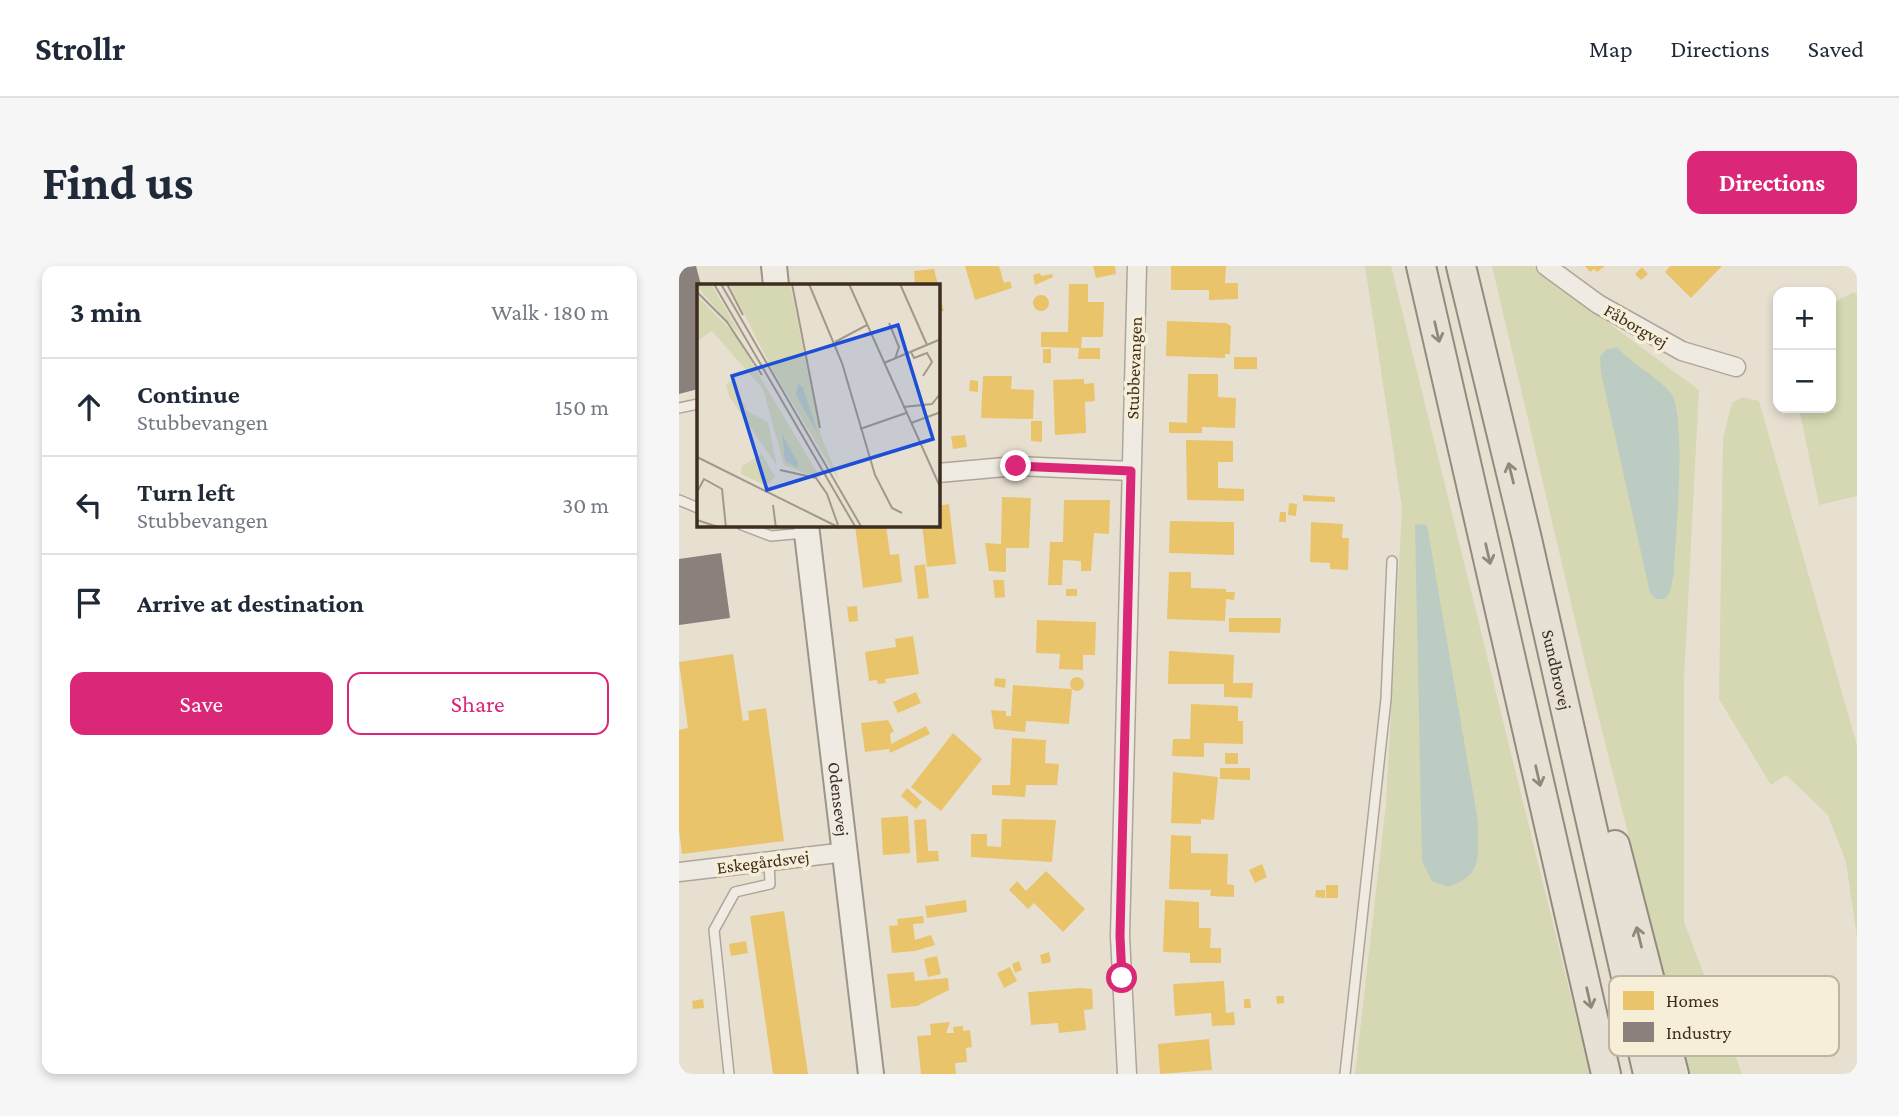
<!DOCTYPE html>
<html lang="en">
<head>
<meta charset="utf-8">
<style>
	:root { --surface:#fff; --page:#f6f6f7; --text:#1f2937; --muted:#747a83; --line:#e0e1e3; --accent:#db2777 }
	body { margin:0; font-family:"Crimson Pro",serif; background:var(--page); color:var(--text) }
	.controls { position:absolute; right:21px; top:21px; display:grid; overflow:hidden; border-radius:14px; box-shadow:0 4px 10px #0003 }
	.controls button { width:63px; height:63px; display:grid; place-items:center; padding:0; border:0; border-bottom:2px solid var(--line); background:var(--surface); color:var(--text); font:35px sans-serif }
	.stop { position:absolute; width:21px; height:21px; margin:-16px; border:5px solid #db2777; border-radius:50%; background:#fff }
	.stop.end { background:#db2777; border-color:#fff; box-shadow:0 2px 7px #0008 }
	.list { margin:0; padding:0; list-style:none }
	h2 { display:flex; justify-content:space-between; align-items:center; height:91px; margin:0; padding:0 28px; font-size:30px }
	h2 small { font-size:23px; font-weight:400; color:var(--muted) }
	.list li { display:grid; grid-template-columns:46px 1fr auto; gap:21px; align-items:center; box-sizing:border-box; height:98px; padding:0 28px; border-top:2px solid var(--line) }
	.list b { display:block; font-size:26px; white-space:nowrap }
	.list p { margin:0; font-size:23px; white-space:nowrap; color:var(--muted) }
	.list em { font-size:23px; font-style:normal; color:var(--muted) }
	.actions { display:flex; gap:14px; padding:21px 28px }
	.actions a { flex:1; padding:16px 0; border:2px solid var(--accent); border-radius:14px; text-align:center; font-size:24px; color:var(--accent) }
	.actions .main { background:var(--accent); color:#fff }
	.icon { flex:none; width:38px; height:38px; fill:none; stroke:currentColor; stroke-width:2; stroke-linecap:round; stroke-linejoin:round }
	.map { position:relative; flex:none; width:1178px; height:808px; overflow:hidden; border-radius:14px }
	header { display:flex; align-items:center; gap:42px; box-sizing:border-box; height:98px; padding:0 35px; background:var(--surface); border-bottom:2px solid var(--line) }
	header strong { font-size:33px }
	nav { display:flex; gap:38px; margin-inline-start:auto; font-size:24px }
	.intro { display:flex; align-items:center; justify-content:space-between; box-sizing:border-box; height:168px; padding:0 42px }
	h1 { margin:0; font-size:49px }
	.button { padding:18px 32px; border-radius:14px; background:var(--accent); color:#fff; font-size:24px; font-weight:700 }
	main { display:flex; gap:42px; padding:0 42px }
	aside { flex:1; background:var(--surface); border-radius:14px; box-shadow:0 4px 10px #0003 }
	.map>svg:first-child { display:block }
</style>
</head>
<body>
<header>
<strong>Strollr</strong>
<nav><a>Map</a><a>Directions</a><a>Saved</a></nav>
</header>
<div class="intro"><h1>Find us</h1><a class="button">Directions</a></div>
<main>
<aside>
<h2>3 min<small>Walk · 180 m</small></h2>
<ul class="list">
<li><svg class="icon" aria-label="ahead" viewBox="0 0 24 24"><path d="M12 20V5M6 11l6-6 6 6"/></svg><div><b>Continue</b><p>Stubbevangen</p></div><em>150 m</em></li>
<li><svg class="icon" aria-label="left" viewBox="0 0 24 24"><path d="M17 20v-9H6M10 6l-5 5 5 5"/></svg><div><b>Turn left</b><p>Stubbevangen</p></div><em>30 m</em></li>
<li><svg class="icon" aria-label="arrive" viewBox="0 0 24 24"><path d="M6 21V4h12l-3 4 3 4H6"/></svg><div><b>Arrive at destination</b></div></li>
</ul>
<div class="actions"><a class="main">Save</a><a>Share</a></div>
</aside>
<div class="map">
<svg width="1178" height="808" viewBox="0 0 1178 808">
	<rect width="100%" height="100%" fill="#e7e0d1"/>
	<!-- green -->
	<path fill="#d6d7b3" d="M686,0H712L911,808H676L707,538L723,242Z
		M813,0H853L1020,124L1005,412V656L1063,808H1010L909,409Z
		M1175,26L1178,29V230L1140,239L1120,142H1152V38Z
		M1063,131L1080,135L1178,479V672L1167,596L1149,549L1107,509L1092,519L1040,433L1044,173L1053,137Z"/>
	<!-- water -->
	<path fill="#bcccc2" d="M938,81C954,99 976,109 991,126C1009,146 996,274 995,307L991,326L986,333H977L971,327L922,107L921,91L927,84Z
		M736,258L748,259L799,556C798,590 806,608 769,621L753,615L743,595Z"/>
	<!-- homes -->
	<path fill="#e9c46a" d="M286,0H320L325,17L331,15L333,22L296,34Z
		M414,0H436L437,8L417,12Z
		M492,0H547L546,17H559V33L530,34V24H492Z
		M906,0H926L918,6L915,3L911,6Z
		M991,0H1043L1012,32L986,6Z
		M963,1L969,8L962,14L956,8Z
		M255,3L259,19H236L235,5Z
		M361,7L362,10L373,8L374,11L356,19L354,9Z
		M390,18H409V36H425L424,71H403L402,82H421V93H399L400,82L362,81V66H389Z
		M259,25L265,45L259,46Z
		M354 37a8 8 0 1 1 16 0a8 8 0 1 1-16 0Z
		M488,55L547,57L552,60L551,88H546V92L487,90Z
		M364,83H372V97H364Z
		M555,91H578V103H555Z
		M509,108H539V131L557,132L556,162L523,161V167H490V156L508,157Z
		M304,110H333L332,123L355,124L354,153L302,152Z
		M405,113V118L415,117L416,135L406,136L407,167L376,169L374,114Z
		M291,114L299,115V126L290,125Z
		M352,155H363V176L352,175Z
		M286,169L288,181L274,183L272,170Z
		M507,174L554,175V196H539V222L565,223V235L508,234Z
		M624,229L656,231V236L624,235Z
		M323,231L352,232L350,282H327V306L310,305L306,277L322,278Z
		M385,234H431L430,268L415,267L412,305H402V295L384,294L383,319H369L371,276H384Z
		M610,237L618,238L617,250L609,249Z
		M270,238L277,298L248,301L243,259H259V240Z
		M601,246H607V256H600Z
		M491,255L555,256V289L490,287Z
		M632,256L664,258L663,272H670L669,304L651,303V297L631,296Z
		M176,259H207L211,289L220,288L223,316L184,322Z
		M246,298L250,332L239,333L235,300Z
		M490,306H512V322L547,323V326H556L555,334L547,333L546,355L488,353Z
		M314,314H325L326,331L316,332Z
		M387,323H398V330H387Z
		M178,340L179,355L170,356L168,341Z
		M550,352H602L601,367L550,366Z
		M358,354L417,356L416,389H404V404L380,403L381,388L357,387Z
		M234,370L240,408L206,413L207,417L199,418L198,414L190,415L186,386L217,381L216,373Z
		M490,385L555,389L554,417H574L573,432L545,431V418H489Z
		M54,388L64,455L70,454L69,445L87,442L105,575L3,588L0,564V464L9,462L0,396Z
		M391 418a7 7 0 1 1 14 0a7 7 0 1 1-14 0Z
		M316,412L327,413L326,422L315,420Z
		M334,419L393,423L390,458L347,455L346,466L315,463L312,444L327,445V450H332Z
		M237,426L242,437L219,447L214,436Z
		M512,438L559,440V455H564V478L525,477V491L493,490L494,473H511Z
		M209,454L215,465L211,468L212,478L247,460L251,468L211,487L210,483L186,486L182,457Z
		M274,467L303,493L262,545L232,521Z
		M333,472L367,474L366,497L380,498L378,519H347L346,531L313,529V519H331Z
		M546,487H559V498H546Z
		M541,502H571V514L541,513Z
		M494,506L539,511L535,554L522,553V558L492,557Z
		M228,522L243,536L237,543L222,530Z
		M229,550L231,587L204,589L202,552Z
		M247,553L249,585H259L260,595L238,597L235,554Z
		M323,553L377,554L373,596L292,591V568H308V580L322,581Z
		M492,569L512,570V587L549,588L548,618L555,619V631L531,630L532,624L490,623Z
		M583,598L588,611L576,617L570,604Z
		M367,605L406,643L384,666L355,637L349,643L330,624L338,615L347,625Z
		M647,619H659V632H647Z
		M637,624H646V632L636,631Z
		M287,634L288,646L248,652L246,640Z
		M486,634L520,636V662H532L531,682H542V697H511V687L484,686Z
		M105,645L129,808H94L71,650Z
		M244,650L245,657L234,658L236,674L252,669L256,679L236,685L213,687L210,660L219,659L218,653Z
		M67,675L69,687L52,690L50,678Z
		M370,686L372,696L363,698L361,689Z
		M258,690L262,708L249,711L245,693Z
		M340,695L343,704L336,707L333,698Z
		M331,701L338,715L325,722L318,707Z
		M235,706L236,715L269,712L270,724L238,740L212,742L208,708Z
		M545,715L547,747L555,746L556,759L533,760L532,747L496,750L494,718Z
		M402,722L413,723L414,743L405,744L407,764L380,767L379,757L352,759L349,726Z
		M597,730H605V737L598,738Z
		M24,733L25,742L14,743L13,735Z
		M565,733H571L572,742H565Z
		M271,756L267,767H275L274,761L284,760V765L291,764L293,781L287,782L288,796L276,797L277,808H242L238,770L252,769L251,758Z
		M530,773L533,804L481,808L479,778Z"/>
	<!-- industry -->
	<path fill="#8a817c" d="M17,0L22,19H19V123L0,128V2Z
		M42,287L51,352L0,359V293Z"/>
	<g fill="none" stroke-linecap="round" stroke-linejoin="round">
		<!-- lane casing -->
		<g stroke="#ada599" stroke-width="12">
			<path id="lane" d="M0,142L19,138
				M0,234L19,242
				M63,259L92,270L126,267
				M50,808L35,664L56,626L91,618L90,595
				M666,808L707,433L713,295"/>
		</g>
		<!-- street casing -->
		<g stroke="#ada599" stroke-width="21">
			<path id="street" d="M867,0L919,38L1003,85L1057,101
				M259,207L337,200L452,205
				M0,606L167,586
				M448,808L441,670L458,0"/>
		</g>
		<!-- secondary casing -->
		<g stroke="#9c958a" stroke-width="28">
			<g id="secondary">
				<path d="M95,0L97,19"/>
				<path id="s1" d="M127,259L192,808"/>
			</g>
		</g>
		<!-- primary casing -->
		<g stroke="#928b80" stroke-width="32">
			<g id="primary">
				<path d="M742,0L927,808"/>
				<path id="s2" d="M782,0L848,273L969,808"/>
				<path d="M936,579L995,808"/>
			</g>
		</g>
		<!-- lane -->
		<use href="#lane" stroke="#efebe3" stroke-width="9"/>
		<!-- street -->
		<use href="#street" stroke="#efebe3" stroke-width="18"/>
		<!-- secondary -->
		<use href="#secondary" stroke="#efebe3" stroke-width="24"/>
		<!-- primary -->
		<use href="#primary" stroke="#e6e1d4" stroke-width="28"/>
	</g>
	<!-- one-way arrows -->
	<defs><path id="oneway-shaft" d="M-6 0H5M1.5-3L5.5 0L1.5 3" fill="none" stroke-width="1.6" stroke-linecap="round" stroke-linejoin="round" transform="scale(1.75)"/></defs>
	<g stroke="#92887a">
		<use href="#oneway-shaft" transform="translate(758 66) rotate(77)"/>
		<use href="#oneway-shaft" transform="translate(832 207) rotate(-104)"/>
		<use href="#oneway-shaft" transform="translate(809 288) rotate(77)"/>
		<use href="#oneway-shaft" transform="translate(859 510) rotate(77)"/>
		<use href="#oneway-shaft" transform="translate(960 671) rotate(-104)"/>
		<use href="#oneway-shaft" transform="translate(910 732) rotate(77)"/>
	</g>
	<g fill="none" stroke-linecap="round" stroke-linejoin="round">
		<!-- route -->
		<path stroke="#db2777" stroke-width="9" d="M337,200L452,205L441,670L443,712"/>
	</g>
	<g text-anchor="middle" stroke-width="7" stroke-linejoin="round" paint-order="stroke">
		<!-- street labels -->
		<g font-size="18" fill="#3d2e20" stroke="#f7eed8">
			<text transform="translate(957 60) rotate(30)" y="6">Fåborgvej</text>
			<text transform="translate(455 102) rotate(-88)" y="6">Stubbevangen</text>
			<text dy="6" stroke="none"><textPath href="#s2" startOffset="415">Sundbrovej</textPath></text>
			<text dy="6" stroke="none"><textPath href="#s1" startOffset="276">Odensevej</textPath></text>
			<text transform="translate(84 596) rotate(-7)" y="6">Eskegårdsvej</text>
		</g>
	</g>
	<!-- overview -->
	<g transform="translate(18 18)">
		<rect width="243" height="243" fill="#e7e0d1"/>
		<path d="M0,0H14L45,53L0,3ZM32,0H93L124,152L144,200L75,85ZM0,12L37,49L124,195L87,181L66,105L15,47L0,57ZM36,96L50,127L71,138L80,182L32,112L29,100ZM65,170L78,193L69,202L44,190L45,182Z" fill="#d6d7b3"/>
		<path d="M101,100L106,103L121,150L99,111ZM85,150L101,179L100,184L88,177Z" fill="#bcccc2"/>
		<path fill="none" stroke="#a3998a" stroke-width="2" d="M17,0L159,244M24,0L165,244M30,0L46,31M95,0L123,144M112,0L145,79L178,191L195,224L205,229M152,0L244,205M203,0L230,61M0,8L30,38L65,91M192,39L202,63L198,75M138,58L170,41M214,68L217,74L230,69L235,78L226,92M187,79L244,55M206,123L235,120L243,110M214,139L244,128M163,145L209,129M0,173L143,244M83,186L119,194L130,210L141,241M0,208L7,195L25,205L29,244M76,221L79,244M0,236L24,244"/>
		<path fill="#1d4ed8" fill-opacity="0.15" stroke="#1d4ed8" stroke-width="3.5" d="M201,41L236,155L70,206L35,92Z"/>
		<rect width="243" height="243" fill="none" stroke="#3d2e20" stroke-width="3.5"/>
	</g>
	<!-- legend -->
	<rect x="930" y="710" width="230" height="80" rx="10" fill="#f7eed8" stroke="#bfb4a1" stroke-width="2"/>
	<rect x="944" y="725" width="31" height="19" fill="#e9c46a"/>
	<rect x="944" y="756" width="31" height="20" fill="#8a817c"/>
	<g font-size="19" fill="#3d2e20">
		<text x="987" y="741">Homes</text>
		<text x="987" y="773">Industry</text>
	</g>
</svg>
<div class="controls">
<button>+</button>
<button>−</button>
</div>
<div class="stop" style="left:443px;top:712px"></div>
<div class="stop end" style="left:337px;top:200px"></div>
</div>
</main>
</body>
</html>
